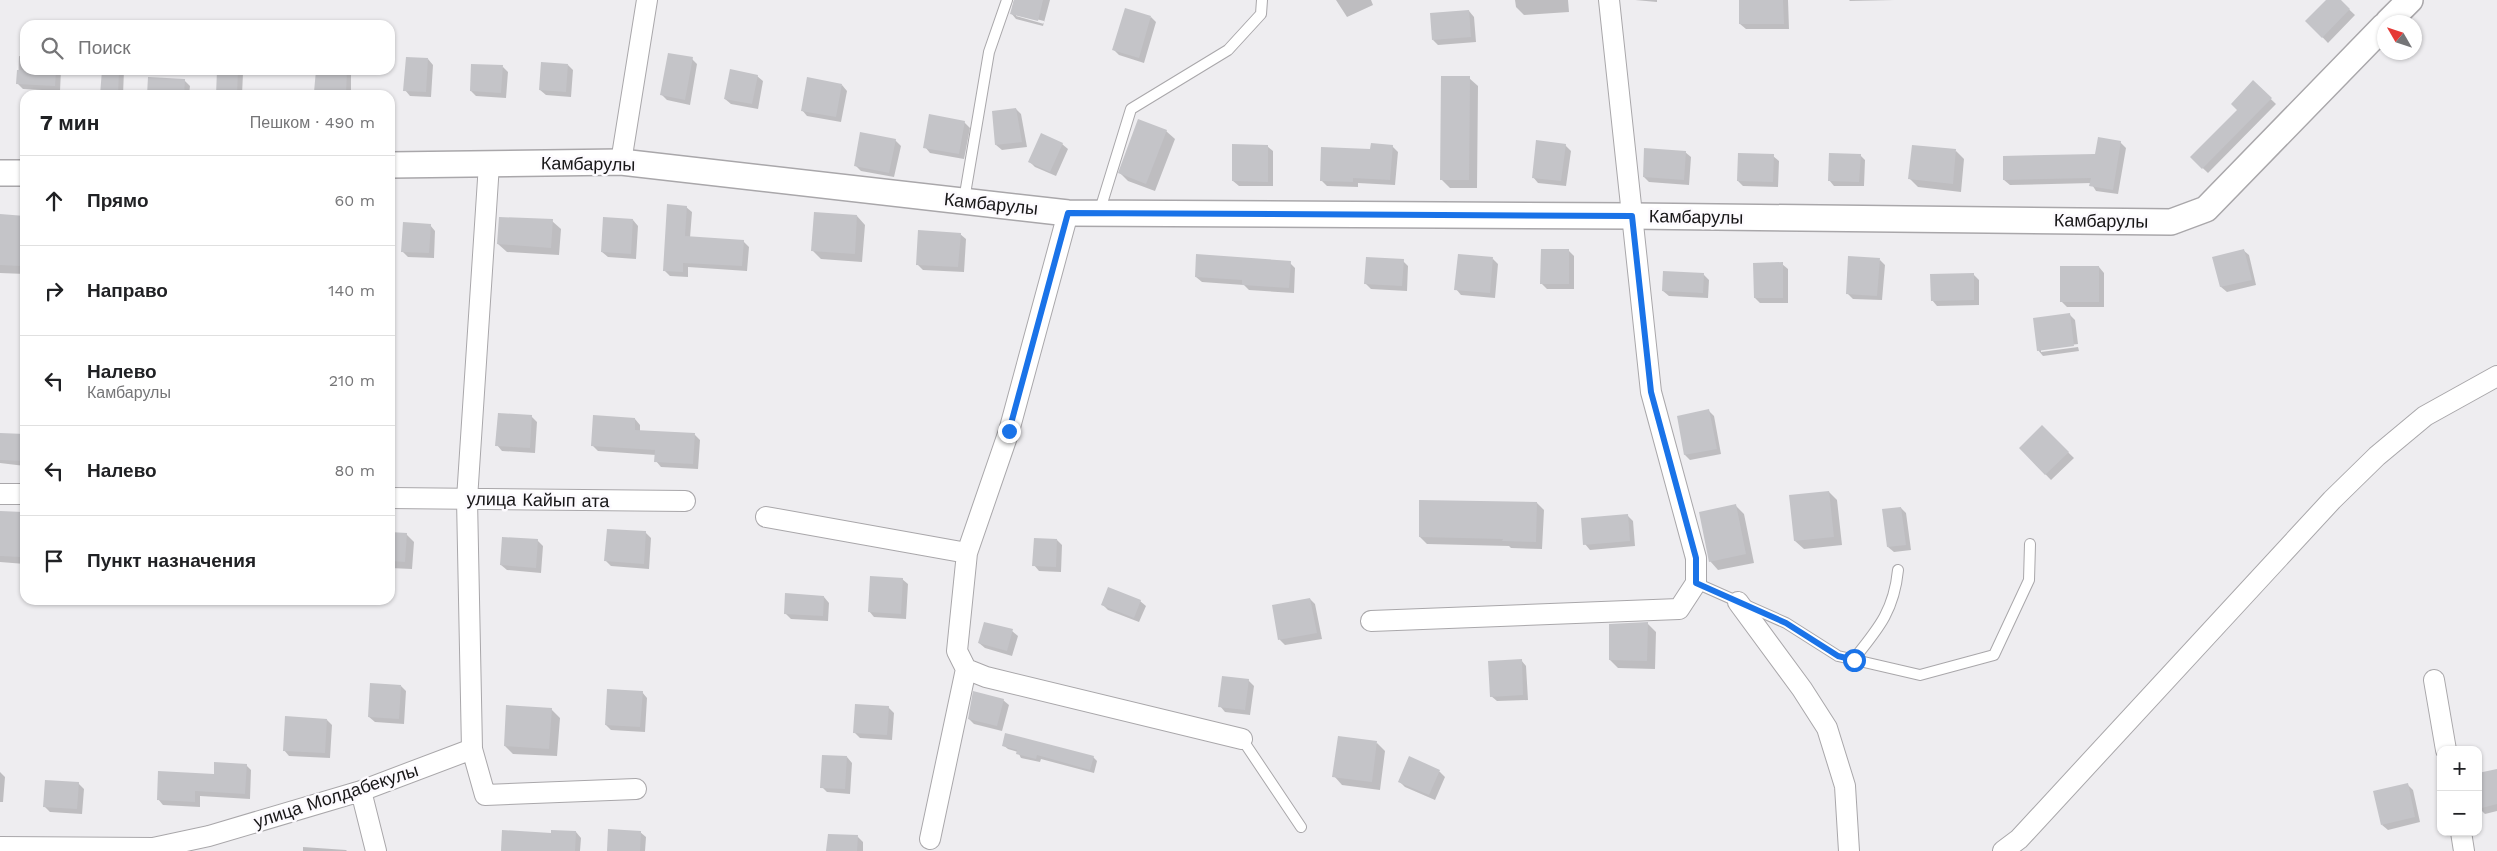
<!DOCTYPE html>
<html lang="ru">
<head>
<meta charset="utf-8">
<style>
	:root { --surface:#fff; --page:#f6f6f6; --text:#202124; --muted:#757577; --line:#e0e0e0 }
	body { margin:0; font-family:"Work Sans",sans-serif; background:var(--page); color:var(--text) }
	.controls { position:absolute; right:15px; bottom:15px; display:grid; overflow:hidden; border-radius:10px; box-shadow:0 1px 4px #0004 }
	.controls button { width:45px; height:45px; display:grid; place-items:center; padding:0; border:0; border-bottom:1px solid var(--line); background:var(--surface); color:var(--text); font:25px sans-serif }
	.compass { position:absolute; left:2377px; top:15px; width:45px; height:45px; border-radius:50%; background:var(--surface); box-shadow:0 1px 4px #0004; rotate:309deg }
	.stop { position:absolute; width:15px; height:15px; margin:-11px; border:4px solid #1a73e8; border-radius:50%; background:#fff }
	.stop.end { background:#1a73e8; border-color:#fff; box-shadow:0 1px 5px #0008 }
	.list { margin:0; padding:0; list-style:none }
	h2 { display:flex; justify-content:space-between; align-items:center; height:65px; margin:0; padding:0 20px; font-size:21px }
	h2 small { font-size:16px; font-weight:400; color:var(--muted) }
	.list li { display:grid; grid-template-columns:32px 1fr auto; gap:15px; align-items:center; box-sizing:border-box; height:90px; padding:0 20px; border-top:1px solid var(--line) }
	.list b { display:block; font-size:19px; white-space:nowrap }
	.list p { margin:0; font-size:16px; white-space:nowrap; color:var(--muted) }
	.list em { font-size:16px; font-style:normal; color:var(--muted) }
	.icon { flex:none; width:28px; height:28px; fill:none; stroke:currentColor; stroke-width:2; stroke-linecap:round; stroke-linejoin:round }
	.map { position:relative; flex:none; width:2497px; height:851px; overflow:hidden }
	.search { position:absolute; background:var(--surface); box-shadow:0 1px 4px #0004; left:20px; top:20px; width:375px; height:55px; display:flex; align-items:center; gap:12px; box-sizing:border-box; padding:0 18px; border-radius:15px; color:var(--muted); font-size:19px }
	.panel { position:absolute; background:var(--surface); box-shadow:0 1px 4px #0004; left:20px; top:90px; width:375px; height:515px; border-radius:15px }
	.map>svg:first-child { display:block }
</style>
</head>
<body>
<div class="map">
<svg width="2497" height="851" viewBox="0 0 2497 851">
	<rect width="100%" height="100%" fill="#eeedf0"/>
	<!-- shadow -->
	<path fill="#0003" fill-rule="evenodd" d="M1014,0H1050L1043,26L1016,19L1011,13ZM1016,14L1044,21V24L1016,16Z
		M1336,0H1371L1373,5L1347,17Z
		M1515,0H1568L1569,12L1524,15L1516,7Z
		M1635,0H1657V2Z
		M1740,0H1788L1789,29H1746L1740,24Z
		M1849,0H1895L1850,1Z
		M2327,0H2339L2355,15L2328,43L2307,21Z
		M1469,11L1474,17L1476,42L1438,45L1433,40Z
		M1151,17L1156,22L1144,63L1119,55L1114,50Z
		M19,56L25,57V70H61L60,91L23,89L18,84Z
		M428,59L433,65L431,97L410,96L405,90Z
		M692,59L697,64L690,105L667,100L662,95Z
		M568,65L573,70L571,97L546,95L540,90Z
		M503,67L508,72L506,98L476,96L471,91Z
		M103,70H124L123,95H102Z
		M218,70H240L243,73L242,95H217Z
		M317,70H351V95H319L316,91Z
		M757,76L763,81L758,109L731,104L725,99Z
		M1469,78L1478,86L1477,188H1450L1441,179Z
		M184,80L190,86L189,95H149Z
		M2253,82L2276,104L2208,173L2191,157L2238,110Z
		M842,85L847,91L841,122L807,116L802,110Z
		M1016,109L1021,114L1027,147L1002,150L996,145Z
		M964,122L970,128L964,159L930,153L925,147Z
		M1166,131L1175,139L1155,191L1128,181L1120,173Z
		M895,140L901,146L894,177L861,171L855,165Z
		M2120,142L2126,148L2118,194L2096,191L2091,183L2010,185L2004,180L2096,155Z
		M1062,144L1068,149L1056,176L1035,167L1030,162Z
		M1565,145L1571,151L1566,186L1538,183L1533,177Z
		M1267,146L1273,151V186H1239L1233,181Z
		M1392,146L1398,152L1395,185L1358,183V187L1327,186L1322,181L1372,150Z
		M1956,151L1964,159L1961,192L1918,187L1910,179Z
		M1685,152L1691,157L1689,185L1649,182L1644,177Z
		M1860,155L1865,160L1864,186H1834L1829,180Z
		M1773,156L1779,161L1778,187L1743,186L1738,181Z
		M686,207L692,212L690,238L743,241L749,247L747,271L688,267V277L670,276L664,270Z
		M0,215L25,218V274L0,273Z
		M857,216L865,225L862,262L821,259L813,251Z
		M633,220L638,226L636,259L608,257L602,252Z
		M552,221L561,229L559,255L507,252L498,244Z
		M430,225L435,231L434,258L408,257L402,251Z
		M960,234L966,239L964,272L923,270L917,264Z
		M2243,250L2249,255L2256,285L2227,292L2221,287L2214,258Z
		M1569,251L1574,256V289H1547L1541,283Z
		M1197,255L1290,263L1295,268L1294,293L1249,290L1244,285L1202,282L1196,277Z
		M1493,259L1498,264L1495,298L1461,295L1456,289Z
		M1880,260L1885,265L1882,300L1853,299L1847,293Z
		M1403,261L1408,266L1407,291L1371,289L1365,283Z
		M1782,264L1788,269V303H1760L1755,298Z
		M2099,267L2104,273V307H2067L2061,301Z
		M1973,274L1979,280V305L1937,306L1932,300Z
		M1704,275L1709,280L1708,298L1669,296L1663,291Z
		M2070,315L2075,320L2078,344L2041,349V352L2078,347L2079,351L2043,356L2038,350Z
		M1709,411L1714,416L1721,454L1690,460L1685,455L1678,417Z
		M531,416L537,422L535,453L502,451L497,445Z
		M635,419L640,425V431L695,435L700,440L698,469L661,467L656,461V455L598,451L593,446Z
		M2042,427L2074,458L2051,480L2020,448Z
		M0,434L25,435V466L0,463Z
		M1829,492L1837,500L1842,545L1804,549L1795,541L1791,496Z
		M1537,503L1544,510L1542,549L1511,548L1509,546L1427,544L1420,537Z
		M1736,506L1744,514L1754,563L1718,570L1710,561Z
		M1901,508L1906,513L1911,550L1894,552L1888,547Z
		M0,512L23,513L25,516V564L0,562Z
		M1628,516L1633,521L1635,546L1590,550L1585,544Z
		M645,532L651,538L649,569L611,566L606,561Z
		M390,533L406,534L414,542L412,569L390,568Z
		M537,540L543,546L541,573L507,570L501,565Z
		M1057,540L1062,545L1061,572L1039,571L1034,565Z
		M902,579L908,584L906,619L874,617L869,611Z
		M824,597L829,603L828,621L791,619L785,613Z
		M1310,599L1315,604L1322,639L1285,645L1280,640L1274,606Z
		M1140,601L1146,606L1139,622L1108,610L1103,605Z
		M1647,623L1656,632L1655,669L1618,668L1610,660Z
		M1012,631L1018,636L1012,656L985,648L979,643Z
		M1521,660L1526,666L1528,700L1497,701L1491,696Z
		M1248,680L1254,686L1250,715L1225,712L1220,706Z
		M401,686L406,691L404,724L375,722L369,717Z
		M642,692L647,698L645,732L611,730L606,725Z
		M1003,700L1009,705L1002,731L974,724L969,719Z
		M888,707L894,713L892,740L860,738L854,732Z
		M551,709L560,718L557,756L513,754L505,746Z
		M327,720L332,725L330,758L289,756L284,750Z
		M1377,743L1385,751L1380,790L1342,785L1334,776Z
		M1003,745L1093,757L1097,761L1094,773L1041,759L1040,762L1021,758L1018,752L1008,749Z
		M847,757L852,763L850,794L827,792L822,787Z
		M1409,758L1440,772L1445,777L1435,800L1405,787L1399,781Z
		M246,765L251,770L250,799L200,796V807L163,805L158,799L215,775Z
		M2497,770V811L2485,814L2479,808Z
		M0,772L5,777L3,802H0Z
		M78,783L84,789L82,814L50,812L44,806Z
		M2407,784L2413,790L2420,822L2388,830L2382,825Z
		M576,832L581,838L580,851H502L552,834Z
		M640,832L646,837L645,851H608Z
		M858,837L863,842V851H828Z
		M303,847L346,850L347,851H303Z"/>
	<!-- building -->
	<path fill="#c4c4c8" d="M1014,0H1043L1038,21L1010,14Z
		M1739,0H1783L1784,24H1739Z
		M2326,0H2341L2350,9L2322,38L2305,21Z
		M1125,8L1151,16L1139,58L1112,50Z
		M1469,10L1471,37L1432,40L1430,13Z
		M668,53L693,57L685,100L660,95Z
		M406,57L428,58L426,92L403,91Z
		M541,62L568,64L566,92L539,90Z
		M471,64L503,65L501,93L470,91Z
		M730,69L758,75L752,104L724,99Z
		M17,70H56L55,86L16,84Z
		M102,70H119L118,95H100Z
		M217,70H238L237,95H216Z
		M316,70H347L346,94L314,92Z
		M1441,76H1470L1469,180H1440Z
		M148,77L185,79L184,95H147Z
		M807,77L842,84L836,117L801,111Z
		M2253,80L2272,98L2202,169L2190,157L2237,110L2231,104Z
		M1016,108L1022,142L995,145L992,111Z
		M929,114L965,121L959,154L923,148Z
		M1138,119L1167,130L1146,184L1118,173Z
		M860,132L896,139L889,173L854,166Z
		M1041,133L1063,143L1050,172L1028,162Z
		M2098,137L2121,141L2113,190L2089,186L2091,178L2003,180V156L2095,154Z
		M1536,140L1566,144L1561,181L1532,178Z
		M1371,143L1393,145L1390,180L1353,178V182L1320,181L1321,147L1370,149Z
		M1232,144L1268,145V182L1232,181Z
		M1912,145L1956,149L1953,184L1908,179Z
		M1644,148L1686,151L1684,180L1643,177Z
		M1738,153L1774,154L1773,182L1737,181Z
		M1829,153L1861,154L1859,182L1828,181Z
		M667,204L687,206L685,236L744,240L742,266L683,263V272L663,271Z
		M814,212L857,215L855,254L811,251Z
		M0,214L25,216L21,266L0,265Z
		M499,217L553,219L551,248L497,244Z
		M603,217L633,219L631,254L601,252Z
		M403,222L431,224L429,253L401,252Z
		M918,230L961,233L958,267L916,265Z
		M1541,249H1569V284H1540Z
		M2244,249L2252,280L2220,287L2212,257Z
		M1196,254L1291,261L1289,288L1242,285V280L1195,277Z
		M1458,254L1493,257L1490,293L1454,290Z
		M1848,256L1880,258L1877,296L1846,294Z
		M1366,257L1404,259L1402,286L1364,284Z
		M1783,262V298H1754L1753,263Z
		M2060,266H2099V302H2060Z
		M1663,271L1704,273L1703,293L1662,291Z
		M1974,273V300L1931,301L1930,274Z
		M2070,313L2074,346L2037,351L2033,318Z
		M1709,409L1717,449L1684,455L1677,416Z
		M498,413L532,415L530,448L495,446Z
		M593,415L635,418V430L695,433L693,464L654,462L655,450L591,446Z
		M2042,425L2069,452L2045,475L2019,448Z
		M0,433L25,434V461L0,460Z
		M1829,491L1834,537L1794,541L1789,495Z
		M1419,500L1537,502L1536,542L1502,541L1503,539L1419,537Z
		M1736,504L1746,554L1709,562L1699,512Z
		M1901,507L1906,545L1887,547L1882,509Z
		M0,511L23,512L21,557L0,556Z
		M1628,514L1630,541L1583,545L1581,518Z
		M607,529L646,531L644,564L604,561Z
		M390,532L407,533L405,562L390,561Z
		M502,537L538,539L536,568L500,565Z
		M1034,538L1057,539L1056,567L1032,566Z
		M870,576L903,578L901,614L868,612Z
		M1108,587L1141,600L1134,618L1101,605Z
		M785,593L824,596L823,616L784,614Z
		M1310,598L1317,633L1278,640L1272,605Z
		M984,622L1013,629L1007,651L978,643Z
		M1648,622L1647,661L1609,660V624Z
		M1522,659L1523,695L1490,697L1488,661Z
		M1222,676L1249,679L1245,710L1218,707Z
		M370,683L401,685L399,719L368,717Z
		M607,689L643,691L640,727L605,725Z
		M973,691L1004,699L997,726L968,719Z
		M855,704L889,706L887,735L853,733Z
		M506,705L552,708L549,749L504,746Z
		M285,716L327,719L325,753L283,751Z
		M1005,733L1094,756L1090,770L1037,755L1036,759L1016,754L1017,750L1002,746Z
		M1338,736L1377,741L1372,782L1332,777Z
		M822,755L847,756L845,789L820,788Z
		M1409,756L1440,770L1429,795L1398,782Z
		M214,762L247,764L245,794L195,791V802L157,800L158,771L214,774Z
		M2497,769V804L2478,809V773Z
		M45,780L79,782L77,809L43,807Z
		M2408,783L2415,817L2381,825L2373,791Z
		M608,829L641,831L640,851H607Z
		M502,830L551,833V830L576,831L575,851H501Z
		M828,834L858,835L857,851H826Z"/>
	<g fill="none" stroke-linecap="round" stroke-linejoin="round">
		<!-- service casing -->
		<g stroke="#a9a7aa" stroke-width="12">
			<path id="service" d="M964,200L989,52L1007,0
				M1099,213L1131,109L1228,50L1261,14L1262,0
				M1696,583L1786,623L1838,656L1920,675L1994,655L2029,580L2030,544
				M1853,660C1878,629 1894,611 1898,570
				M1242,739L1301,827"/>
		</g>
		<!-- minor casing -->
		<g stroke="#a9a7aa" stroke-width="22">
			<path id="minor" d="M621,162L647,0
				M1068,213L1009,431L967,553L957,651L966,669L986,677L1242,739
				M0,494H25
				M390,498L685,501
				M766,517L967,553
				M1738,602L1802,689L1827,728L1845,786L1849,851
				M1371,621L1679,609L1696,583V558L1651,392L1609,0
				M2434,680L2446,750
				M472,749L467,499L489,164
				M361,791L376,851
				M2461,832L2464,851
				M930,839L966,669
				M0,847L153,848L209,836L361,791L472,749L485,795L636,789
				M2003,851L2019,839L2332,500L2377,456L2425,416L2497,376"/>
		</g>
		<!-- tertiary casing -->
		<g stroke="#a9a7aa" stroke-width="28">
			<path id="tertiary" d="M2388,22L2410,0
				M390,165L621,162L1068,213L1632,216L2171,222L2206,209L2384,26
				M0,173H25"/>
		</g>
		<!-- service -->
		<use href="#service" stroke="#fff" stroke-width="10"/>
		<!-- minor -->
		<use href="#minor" stroke="#fff" stroke-width="20"/>
		<!-- tertiary -->
		<use href="#tertiary" stroke="#fff" stroke-width="25"/>
	</g>
	<g fill="none" stroke-linecap="round" stroke-linejoin="round">
		<!-- route -->
		<path stroke="#1a73e8" stroke-width="6" d="M1009,431L1068,213L1632,216L1651,392L1696,558V583L1786,623L1838,656L1854,660"/>
	</g>
	<g text-anchor="middle" stroke-width="5" stroke-linejoin="round" paint-order="stroke">
		<!-- street labels -->
		<g font-size="18" fill="#181718" stroke="#fcfafe">
			<text transform="translate(588 164) rotate(1)" y="6">Камбарулы</text>
			<text transform="translate(991 204) rotate(6)" y="6">Камбарулы</text>
			<text transform="translate(1696 217) rotate(1)" y="6">Камбарулы</text>
			<text transform="translate(2101 221) rotate(1)" y="6">Камбарулы</text>
			<text transform="translate(538 500) rotate(1)" y="6">улица Кайып ата</text>
			<text transform="translate(336 796) rotate(-18)" y="6">улица Молдабекулы</text>
		</g>
	</g>
</svg>
<div class="controls">
<button>+</button>
<button>−</button>
</div>
<svg class="compass" viewBox="-18 -18 36 36"><path d="M0-13l5 13h-10z" fill="#e53935"/><path d="M0 13l5-13h-10z" fill="#757577"/></svg>
<div class="stop" style="left:1854px;top:660px"></div>
<div class="stop end" style="left:1009px;top:431px"></div>
<div class="search"><svg class="icon" aria-label="search" viewBox="0 0 24 24"><circle cx="10" cy="10" r="6"/><path d="M15 15l6 6"/></svg>Поиск</div>
<section class="panel">
<h2>7 мин<small>Пешком · 490 m</small></h2>
<ul class="list">
<li><svg class="icon" aria-label="ahead" viewBox="0 0 24 24"><path d="M12 20V5M6 11l6-6 6 6"/></svg><div><b>Прямо</b></div><em>60 m</em></li>
<li><svg class="icon" aria-label="right" viewBox="0 0 24 24"><path d="M7 20v-9h11M14 6l5 5-5 5"/></svg><div><b>Направо</b></div><em>140 m</em></li>
<li><svg class="icon" aria-label="left" viewBox="0 0 24 24"><path d="M17 20v-9H6M10 6l-5 5 5 5"/></svg><div><b>Налево</b><p>Камбарулы</p></div><em>210 m</em></li>
<li><svg class="icon" aria-label="left" viewBox="0 0 24 24"><path d="M17 20v-9H6M10 6l-5 5 5 5"/></svg><div><b>Налево</b></div><em>80 m</em></li>
<li><svg class="icon" aria-label="arrive" viewBox="0 0 24 24"><path d="M6 21V4h12l-3 4 3 4H6"/></svg><div><b>Пункт назначения</b></div></li>
</ul>
</section>
</div>
</body>
</html>
